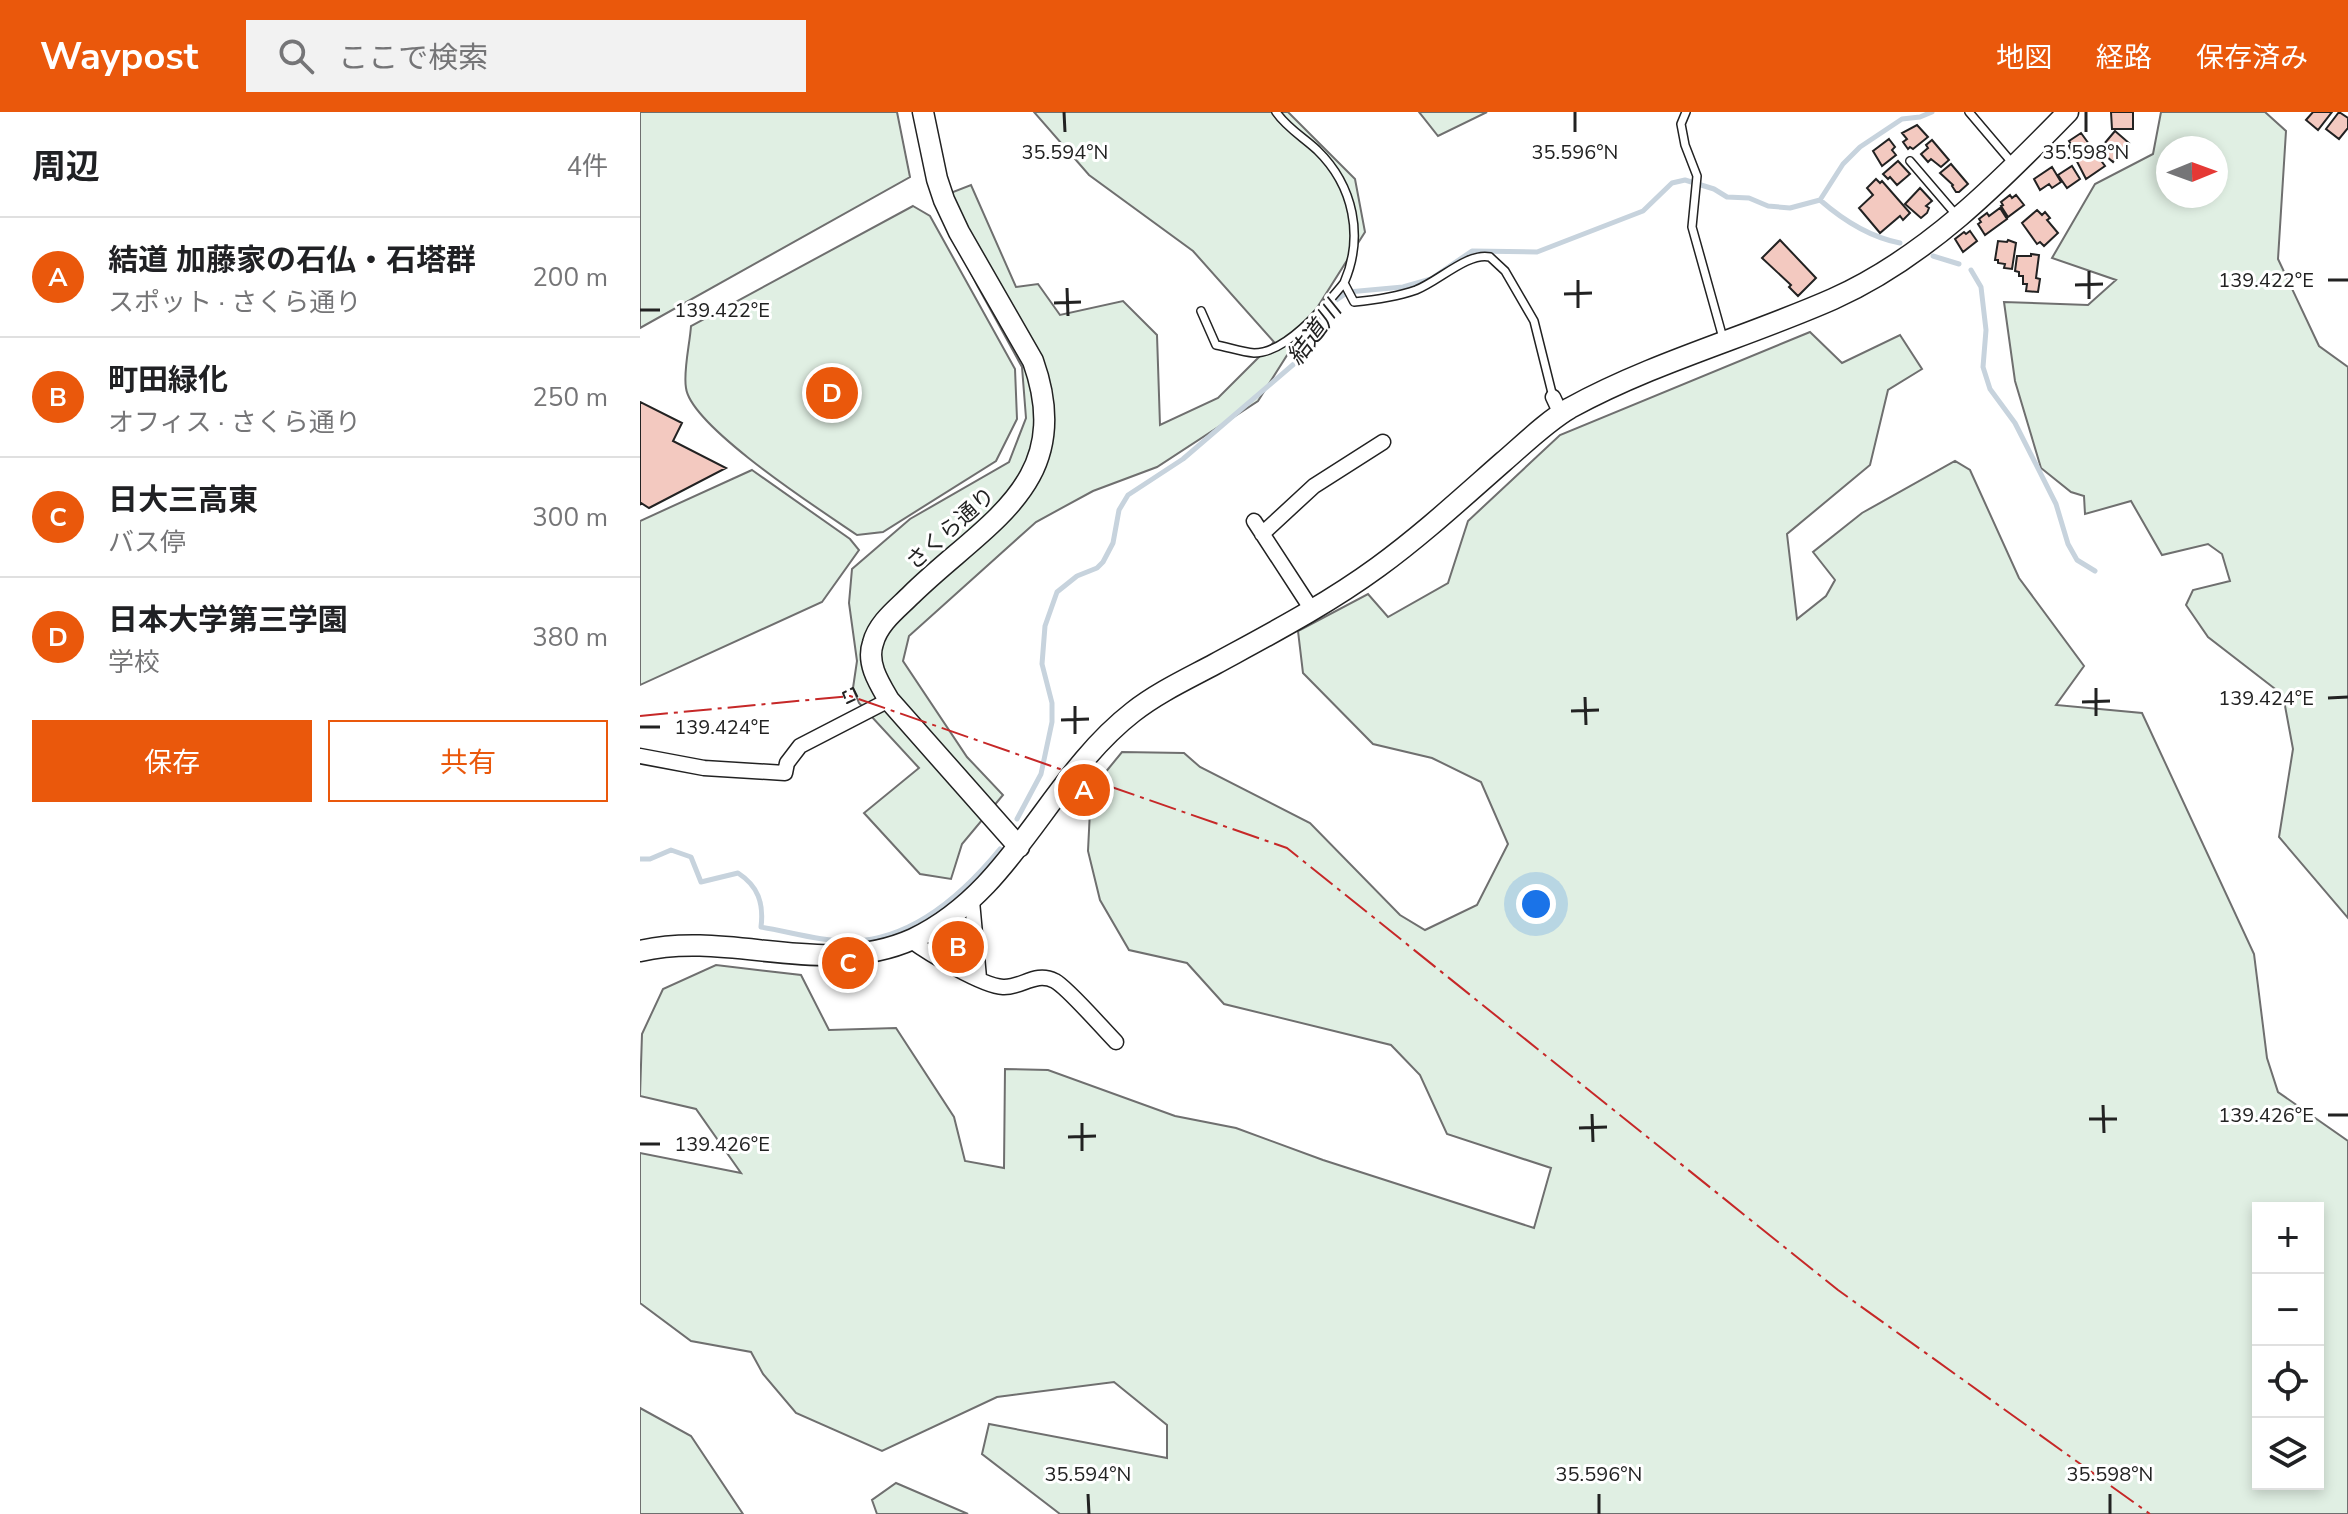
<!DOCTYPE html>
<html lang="ja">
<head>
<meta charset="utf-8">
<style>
	:root { --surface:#fff; --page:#f2f2f2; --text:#202124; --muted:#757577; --line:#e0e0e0; --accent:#ea580c }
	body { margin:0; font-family:"Nunito Sans","Noto Sans JP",sans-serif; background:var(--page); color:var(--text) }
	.controls { position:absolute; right:24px; bottom:24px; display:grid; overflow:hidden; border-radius:0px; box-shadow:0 4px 12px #0003 }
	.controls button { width:72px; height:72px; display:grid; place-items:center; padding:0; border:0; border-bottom:2px solid var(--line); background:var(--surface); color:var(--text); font:40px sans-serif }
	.compass { position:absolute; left:1516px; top:24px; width:72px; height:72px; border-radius:50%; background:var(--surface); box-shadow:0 4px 12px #0003; rotate:89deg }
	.you { position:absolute; left:896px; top:792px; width:28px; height:28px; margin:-20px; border:6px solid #fff; border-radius:50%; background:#1a73e8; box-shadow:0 0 0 12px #1a73e833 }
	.badge { display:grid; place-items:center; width:52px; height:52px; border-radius:50%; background:var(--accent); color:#fff; font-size:26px; font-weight:700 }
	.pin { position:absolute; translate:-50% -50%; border:4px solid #fff; box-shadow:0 2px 8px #0006 }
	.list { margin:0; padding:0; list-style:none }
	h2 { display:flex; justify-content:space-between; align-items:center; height:104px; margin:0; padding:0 32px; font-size:34px }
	h2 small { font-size:26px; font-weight:400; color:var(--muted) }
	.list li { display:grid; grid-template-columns:52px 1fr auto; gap:24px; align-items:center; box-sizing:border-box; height:120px; padding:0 32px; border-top:2px solid var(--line) }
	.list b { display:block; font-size:30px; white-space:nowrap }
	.list p { margin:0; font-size:26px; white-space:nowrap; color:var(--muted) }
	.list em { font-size:26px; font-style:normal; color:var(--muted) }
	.actions { display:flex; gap:16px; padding:24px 32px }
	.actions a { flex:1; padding:18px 0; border:2px solid var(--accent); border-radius:0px; text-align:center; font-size:28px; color:var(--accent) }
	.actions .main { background:var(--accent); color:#fff }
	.icon { flex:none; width:44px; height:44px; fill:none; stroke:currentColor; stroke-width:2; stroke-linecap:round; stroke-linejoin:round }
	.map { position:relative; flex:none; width:1708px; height:1402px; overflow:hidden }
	header { display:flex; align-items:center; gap:48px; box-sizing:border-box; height:112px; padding:0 40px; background:var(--accent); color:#fff }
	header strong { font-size:38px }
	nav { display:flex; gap:44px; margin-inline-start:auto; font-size:28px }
	.search { width:560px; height:72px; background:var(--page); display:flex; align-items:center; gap:20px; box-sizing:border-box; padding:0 28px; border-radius:0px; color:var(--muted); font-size:30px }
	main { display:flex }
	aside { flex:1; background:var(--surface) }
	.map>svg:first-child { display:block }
</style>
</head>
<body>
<header>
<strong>Waypost</strong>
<div class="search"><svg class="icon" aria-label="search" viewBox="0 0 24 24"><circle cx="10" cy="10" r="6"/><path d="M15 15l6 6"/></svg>ここで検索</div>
<nav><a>地図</a><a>経路</a><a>保存済み</a></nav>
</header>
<main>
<aside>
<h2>周辺<small>4件</small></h2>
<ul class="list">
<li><span class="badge">A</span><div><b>結道 加藤家の石仏・石塔群</b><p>スポット · さくら通り</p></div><em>200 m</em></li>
<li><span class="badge">B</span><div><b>町田緑化</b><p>オフィス · さくら通り</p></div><em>250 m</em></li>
<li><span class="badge">C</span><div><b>日大三高東</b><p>バス停</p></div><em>300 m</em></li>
<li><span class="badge">D</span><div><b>日本大学第三学園</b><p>学校</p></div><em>380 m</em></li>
</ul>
<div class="actions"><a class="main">保存</a><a>共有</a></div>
</aside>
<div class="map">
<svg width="1708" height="1402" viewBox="0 0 1708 1402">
	<rect width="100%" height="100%" fill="#fff"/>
	<!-- green -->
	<path fill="#e0efe3" stroke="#6f6f6f" stroke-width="2" fill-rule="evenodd" d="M0,0H257L270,65L0,216Z
		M394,0H648L715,67L725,120L618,289L517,355L453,379L396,410L269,524L263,549L327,645L363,683L322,732L311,767L280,762L224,701L279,656L219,591L213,576L217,549L209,491L212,457L270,407L369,350L386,306L382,255L337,173L295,87L331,73L376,175L398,172L420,203L483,189L517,223L520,313L578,286L634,230L553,139L449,63Z
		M779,0H847L798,24Z
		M1521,0H1625L1646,19L1638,147L1679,234L1708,255V806L1639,725L1653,637L1643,583L1568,525L1546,493L1553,478L1590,469L1582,442L1568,432L1522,443L1491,389L1445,402L1444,384L1431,380L1401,356L1375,269L1364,190L1448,193L1476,168L1412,146L1455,72L1513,42ZM1528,36H1576V84H1528Z
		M273,94L290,104L375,257L377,307L356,349L243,420L217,423C182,399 51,315 46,276C43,259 50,231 51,214Z
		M1170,220L1202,251L1260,223L1282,257L1248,278L1230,353L1147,422L1157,507L1186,484L1195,468L1173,440L1222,401L1315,349L1330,358L1379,466L1444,554L1416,593L1502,601L1614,842L1627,946L1638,980L1708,1029V1402H420L342,1342L349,1312L527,1346V1313L474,1270L357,1285L242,1339L156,1301L123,1262L111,1240L51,1229L0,1191V1041L101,1061L56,997L0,984L2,922L23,877L76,853L161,863L189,918L256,916L314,1005L325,1049L364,1056L365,957L408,958L535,1004L596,1016L683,1048L894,1116L911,1056L807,1022L780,963L751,933L584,892L547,851L489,838L460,788L448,739L451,678L482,640L544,641L560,655L670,711L760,803L785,818L837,793L868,732L841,670L792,646L733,632L663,561L658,519L728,482L748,505L808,471L828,409L920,323ZM1618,1096H1678V1372H1618Z
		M112,358L210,427L219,438L182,490L0,573V409Z
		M0,1296L51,1324L103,1402H0Z
		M256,1371L328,1402H237L232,1388Z"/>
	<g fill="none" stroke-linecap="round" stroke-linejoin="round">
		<!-- stream -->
		<path stroke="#c7d3dd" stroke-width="5" d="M1180,88C1204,109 1229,125 1260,131
			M1293,144L1319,152
			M1331,158L1341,175L1346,218L1343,255L1350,277L1375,311L1416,392L1428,432L1437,448L1455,459
			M377,707L401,662L412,610V591L402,552L405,514L417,480L437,464L457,456L463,450L473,431L479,398L488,383L543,347L655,251L668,235L680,205L692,191L708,180L763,175L791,167L832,139L897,140L1003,99L1032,71L1045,68L1074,77L1087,85L1109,86L1128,94L1150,96L1180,88L1203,52L1220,35L1262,7L1280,5L1292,0
			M0,747H10L31,738L51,745L61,770L98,761C118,774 124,791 121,815C151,820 183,830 213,829C273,827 324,781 360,737"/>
	</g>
	<!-- building -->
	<path fill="#f3c9c0" stroke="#222" stroke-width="2" d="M1471,0H1493V17H1472Z
		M1673,0H1692L1678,18L1666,8Z
		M1699,0L1708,6V16L1699,27L1686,17Z
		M1277,13L1288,25L1273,37L1270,35L1268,37L1263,30L1267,27L1262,21Z
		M1475,19L1489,31L1473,50L1459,38Z
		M1441,21L1465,54L1446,67L1429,34L1431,32L1429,29Z
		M1249,27L1255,35L1252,38L1256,43L1242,54L1233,39Z
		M1292,28L1309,48L1301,55L1291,47L1288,50L1281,42L1288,36L1286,33Z
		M1258,49L1270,62L1257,73L1250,65L1248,67L1243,62Z
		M1311,52L1328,72L1319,80H1316L1312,74L1313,73L1300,61Z
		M1432,54L1440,67L1427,76L1418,63Z
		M1412,55L1421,70L1412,76L1409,72L1400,78L1394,67Z
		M1236,67L1240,71L1242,69L1270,101L1263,108L1260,104L1240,121L1219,96L1233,83L1227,76Z
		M1280,76L1292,89L1286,94L1289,96L1287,101L1281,106L1265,92Z
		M1370,83L1372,86L1376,83L1384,93L1368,105L1361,94L1363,93L1361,90Z
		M1360,96L1367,107L1345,123L1338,112L1341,110L1339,107L1347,101L1349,104Z
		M1397,98L1402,103L1405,100L1410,106L1407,108L1418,121L1404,134L1400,130L1397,132L1382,111Z
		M1330,119L1337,129L1323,140L1315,127L1324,120L1326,122Z
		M1140,128L1176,166L1158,184L1149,175L1151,173L1122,146Z
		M1368,128L1376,131L1372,157L1364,156L1365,152L1358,151V148H1355L1358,129L1367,130Z
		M1391,142L1399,143L1396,166L1400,167L1398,180L1386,179L1387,172H1383V164H1379V160L1375,159L1377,144H1391Z
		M0,290L42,311L33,329L86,356L9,396L1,391L0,393Z"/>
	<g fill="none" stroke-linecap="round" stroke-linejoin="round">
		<!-- lane casing -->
		<g stroke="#222" stroke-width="10">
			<path id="lane" d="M636,0C647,16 663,25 677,38C714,74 724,125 704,171L714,190C735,188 756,185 776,178C799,169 828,140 850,145L865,159L894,209L913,285
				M1046,0L1041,12L1045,33L1057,64L1052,115L1083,226
				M1329,0L1374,53
				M1270,49L1318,105
				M561,199L576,233C588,235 601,240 614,241C647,241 684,195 704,171"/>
		</g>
		<!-- street casing -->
		<g stroke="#222" stroke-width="17">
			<path id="street" d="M913,285L921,302
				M614,409L672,498
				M622,422L674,374L743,330
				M0,644L64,656L145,661L147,651L160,634L249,588
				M332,789L339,866
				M270,828C288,841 342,874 363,875C382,876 395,859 415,869C428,876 464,918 476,930"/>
		</g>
		<!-- secondary casing -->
		<g stroke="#222" stroke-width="23">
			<path id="secondary" d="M283,0L297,67L304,88L319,120L393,249C437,372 344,411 271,483C257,497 238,511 233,531C226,551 239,571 249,588L379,735
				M0,839C90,818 184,867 273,827C374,779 408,666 493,600C517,581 547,567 575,552C630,522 686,493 738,455C782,423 822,386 863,350C884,332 906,310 930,296C1014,250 1107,225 1193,187C1285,146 1359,71 1428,0"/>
		</g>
		<!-- lane -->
		<use href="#lane" stroke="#fff" stroke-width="7"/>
		<!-- street -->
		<use href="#street" stroke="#fff" stroke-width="14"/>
		<!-- secondary -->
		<use href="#secondary" stroke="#fff" stroke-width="20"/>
		<!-- fence -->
		<path stroke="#222" stroke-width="2" stroke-dasharray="10 4" stroke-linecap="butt" d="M213,576L218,586L207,591L203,581Z"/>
		<!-- power -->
		<path stroke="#c62828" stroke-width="2" stroke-dasharray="28 6 4 6" stroke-linecap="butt" d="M0,604L210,584L647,736L1198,1178L1510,1402"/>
	</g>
	<!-- ticks -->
	<path fill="none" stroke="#222" stroke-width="3" d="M424,0L425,20M935,0V20M1446,0V20M1449,159V187M938,168V196M1688,168H1708M1435,173L1463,172M427,176L428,204M924,182L952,181M414,191L441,190M0,198H20M1456,576V604M945,585L946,613M1688,586L1708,585M1442,590L1470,589M435,594V622M931,599L959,598M421,608L449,607M0,615H20M1463,993L1464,1021M952,1002L953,1030M1688,1003H1708M1449,1007H1477M442,1011V1039M939,1016L967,1015M428,1025L456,1024M0,1032H20M448,1382L449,1402M959,1382V1402M1470,1382V1402"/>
	<g text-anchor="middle" stroke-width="6" stroke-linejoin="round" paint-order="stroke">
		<!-- street labels -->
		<g font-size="22" fill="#222" stroke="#fff">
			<text transform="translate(310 416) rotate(-42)" y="8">さくら通り</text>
		</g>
		<!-- water labels -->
		<g font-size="24" font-style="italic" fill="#222" stroke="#fff">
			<text transform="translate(674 221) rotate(-53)" y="8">結道川</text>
		</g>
	</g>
	<g font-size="20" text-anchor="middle" fill="#222" stroke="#fff" stroke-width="6" stroke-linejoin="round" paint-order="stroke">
		<text x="425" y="47">35.594°N</text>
		<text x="935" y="47">35.596°N</text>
		<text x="1446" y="47">35.598°N</text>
		<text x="1626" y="175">139.422°E</text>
		<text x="82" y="205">139.422°E</text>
		<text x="1626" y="593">139.424°E</text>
		<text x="82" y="622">139.424°E</text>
		<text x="1626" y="1010">139.426°E</text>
		<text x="82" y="1039">139.426°E</text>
		<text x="448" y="1369">35.594°N</text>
		<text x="959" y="1369">35.596°N</text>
		<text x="1470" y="1369">35.598°N</text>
	</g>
</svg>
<div class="controls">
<button>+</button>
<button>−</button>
<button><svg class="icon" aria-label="locate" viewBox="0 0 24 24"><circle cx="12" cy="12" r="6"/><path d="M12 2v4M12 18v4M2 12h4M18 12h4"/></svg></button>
<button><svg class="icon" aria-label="layers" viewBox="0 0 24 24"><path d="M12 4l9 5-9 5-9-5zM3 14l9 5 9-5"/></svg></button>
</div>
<svg class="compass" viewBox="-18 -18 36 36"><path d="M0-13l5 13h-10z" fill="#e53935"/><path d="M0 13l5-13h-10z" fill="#757577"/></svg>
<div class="you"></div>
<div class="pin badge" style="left:444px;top:678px">A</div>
<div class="pin badge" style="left:318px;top:835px">B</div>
<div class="pin badge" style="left:208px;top:851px">C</div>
<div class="pin badge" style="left:192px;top:281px">D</div>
</div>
</main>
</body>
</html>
